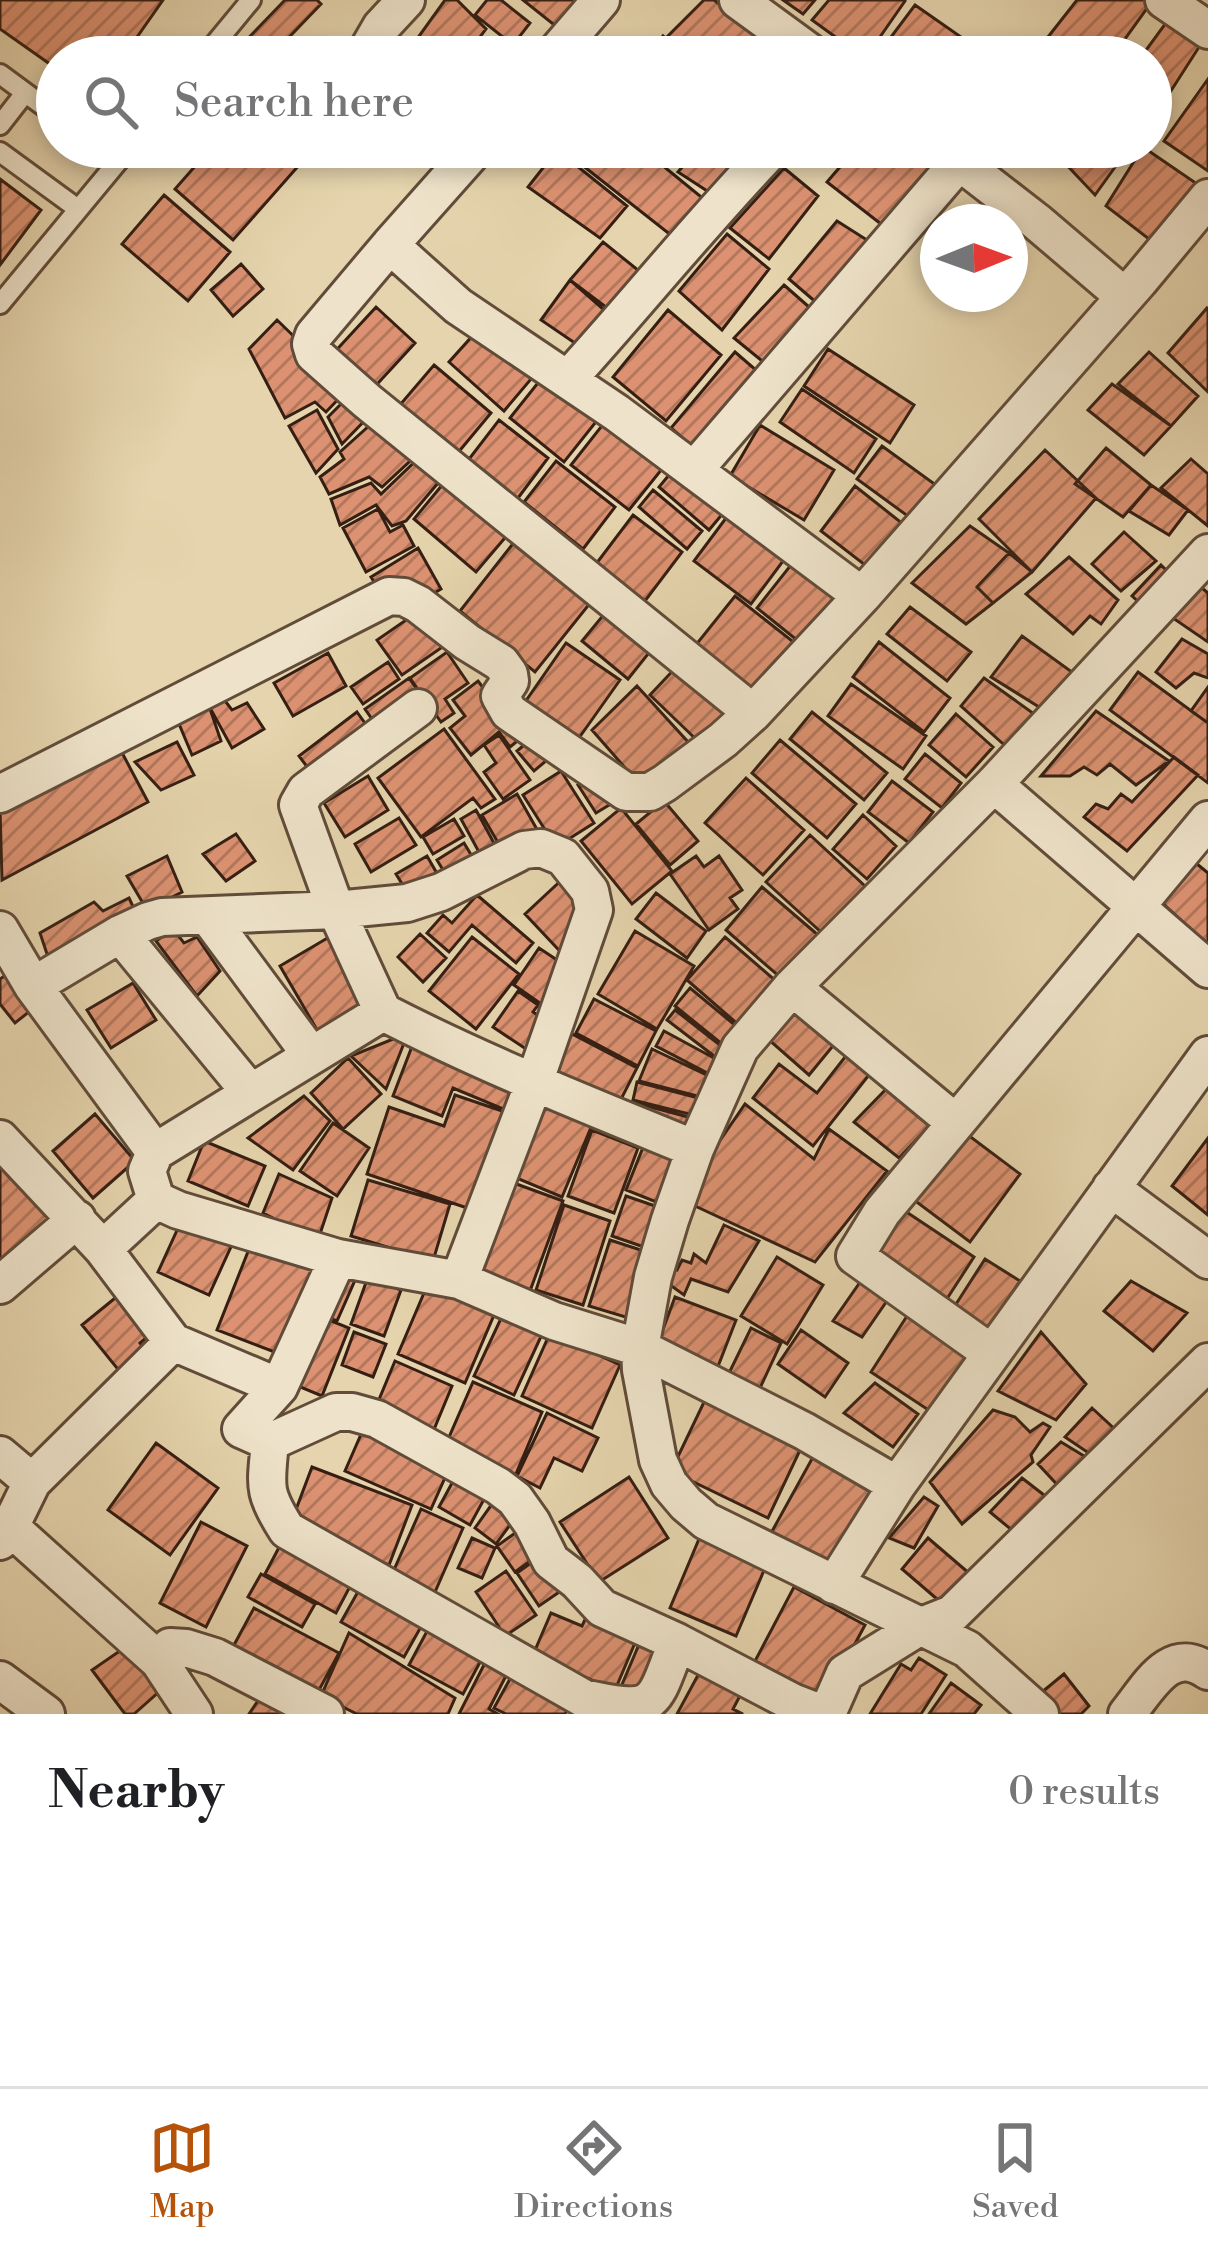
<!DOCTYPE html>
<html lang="en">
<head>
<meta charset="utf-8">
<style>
	:root { --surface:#fff; --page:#f2f2f2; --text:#202124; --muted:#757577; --line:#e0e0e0; --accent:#b45309 }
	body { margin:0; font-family:"Libre Bodoni",serif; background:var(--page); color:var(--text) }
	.compass { position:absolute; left:920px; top:204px; width:108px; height:108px; border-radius:50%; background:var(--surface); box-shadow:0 6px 18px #0003; rotate:89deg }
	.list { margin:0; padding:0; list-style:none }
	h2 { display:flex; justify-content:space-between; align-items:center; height:156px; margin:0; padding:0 48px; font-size:51px }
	h2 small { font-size:39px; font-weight:400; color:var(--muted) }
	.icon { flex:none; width:66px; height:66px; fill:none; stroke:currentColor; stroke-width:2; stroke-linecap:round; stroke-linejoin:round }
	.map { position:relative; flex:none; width:1208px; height:1714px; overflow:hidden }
	.search { position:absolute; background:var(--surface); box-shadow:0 6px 18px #0003; left:36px; right:36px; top:36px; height:132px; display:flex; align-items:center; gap:30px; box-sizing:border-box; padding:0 42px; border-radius:66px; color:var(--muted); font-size:45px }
	.sheet { height:372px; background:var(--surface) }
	nav { display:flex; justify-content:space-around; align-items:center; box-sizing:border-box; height:168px; border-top:3px solid var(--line); background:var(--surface); font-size:33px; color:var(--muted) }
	nav a { display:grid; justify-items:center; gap:6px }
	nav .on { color:var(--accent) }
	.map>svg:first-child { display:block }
</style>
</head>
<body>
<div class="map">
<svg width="1208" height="1714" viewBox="0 0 1208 1714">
	<defs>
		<pattern id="building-hatch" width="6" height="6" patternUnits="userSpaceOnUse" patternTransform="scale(3)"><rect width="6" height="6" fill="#dc9272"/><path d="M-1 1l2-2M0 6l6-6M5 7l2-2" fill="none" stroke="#b3775c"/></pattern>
	</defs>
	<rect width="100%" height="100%" fill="#e5d4ad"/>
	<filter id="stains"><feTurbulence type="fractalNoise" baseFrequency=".00167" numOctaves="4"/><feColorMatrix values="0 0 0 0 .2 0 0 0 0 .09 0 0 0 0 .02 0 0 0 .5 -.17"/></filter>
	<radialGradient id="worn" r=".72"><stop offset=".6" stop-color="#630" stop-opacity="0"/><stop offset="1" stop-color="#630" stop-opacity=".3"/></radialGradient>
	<!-- building -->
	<path fill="url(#building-hatch)" stroke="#351f13" stroke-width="3" d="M0,0H163L123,57H57V69L0,29Z
		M285,0H317L321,4L270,57H230Z
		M445,0H457L486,29L465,57H404Z
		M487,0H501L530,23L513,45L475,15Z
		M487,0H501L530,23L513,45L475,15Z
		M523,0H586L582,47Z
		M704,0H714L764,39L750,57H693L668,36Z
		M783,0H815L803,14Z
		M829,0H904L905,1L866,57H863L812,20Z
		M1077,0H1153L1112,57H1078L1048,37Z
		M915,5L971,44L961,57H876Z
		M1168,20L1201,44L1151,122V57H1141Z
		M663,36L687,57H645Z
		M1208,79V171L1164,141Z
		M212,147H315L233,240L175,189Z
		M566,147H640L722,214L691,251L563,150Z
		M699,147H731L751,164L718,198L678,172Z
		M857,147H920L956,178L893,247L874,232L881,224L827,182Z
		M1069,147H1126L1128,149L1095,195L1060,158Z
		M1143,147L1203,188L1158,246L1106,206Z
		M557,150L627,206L600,238L528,187Z
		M784,168L818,196L769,259L730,228Z
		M0,179L41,210L0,265Z
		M164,195L230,252L188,301L122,244Z
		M837,221L878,247L825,310L789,279Z
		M727,234L769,269L722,330L679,291Z
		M603,242L664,291L635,329L570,280Z
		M241,264L263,289L233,316L211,290Z
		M570,280L619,323L591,354L541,320Z
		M784,285L817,314L772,369L734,338Z
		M376,307L415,343L369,393L330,357Z
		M1207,308L1208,309V392L1168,353Z
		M668,310L721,355L666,421L613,377Z
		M277,320L348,389L326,412L315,402L285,418L249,349Z
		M483,324L537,372L504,411L449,362Z
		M828,349L914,405L890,443L804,386Z
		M735,352L764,377L700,453L671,428Z
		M1149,352L1198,396L1171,426L1118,384Z
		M434,365L491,413L456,455L399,406Z
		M545,374L599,418L564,462L510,418Z
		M1112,384L1171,426L1144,455L1088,410Z
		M802,389L876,439L854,473L780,422Z
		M351,394L371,414L342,444L328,417Z
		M317,410L338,449L316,473L289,426Z
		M380,416L422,450L382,487L369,477L329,494L320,477L344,459L340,452Z
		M608,418L666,464L629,510L571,465Z
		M499,420L548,458L515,502L466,463Z
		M760,425L834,470L804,520L730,476Z
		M882,446L940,488L916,522L857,479Z
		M1106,448L1151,485L1123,517L1075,484Z
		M1045,450L1096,498L1032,572L979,519Z
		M424,453L449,470L406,521L392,526L376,505L340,525L331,499L371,483L381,494Z
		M1191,459L1208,474V526L1161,488Z
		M556,461L615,507L583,549L524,502Z
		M679,463L729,506L709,530L659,487Z
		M453,472L515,526L476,572L414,519Z
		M1151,485L1188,510L1169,535L1129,511Z
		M855,486L908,528L874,572L821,531Z
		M653,490L702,531L687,549L639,507Z
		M378,509L390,532L403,525L414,546L366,572L343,528Z
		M732,510L789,553L751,604L694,561Z
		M633,515L682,552L645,601L596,564Z
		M970,526L1009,553L977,587L993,603L966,624L912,583Z
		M1124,532L1156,561L1121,591L1092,564Z
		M519,536L595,597L535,672L460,611Z
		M418,548L441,589L423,600L378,588L371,577Z
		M1009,553L1032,572L993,603L977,587Z
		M798,556L849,597L808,649L757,608Z
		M1069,557L1118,600L1101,624L1090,616L1073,634L1026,594Z
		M1161,565L1172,576L1143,606L1132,596Z
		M1192,580L1208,593V642L1167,614Z
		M735,596L796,644L756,695L695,646Z
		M610,607L656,644L628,679L582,641Z
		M910,607L971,652L947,681L887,634Z
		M419,611L454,639L402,675L377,640Z
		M1022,636L1083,680L1047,712L991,677Z
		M1182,639L1208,654V678L1194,673L1176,688L1156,672Z
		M879,642L950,698L924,732L853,677Z
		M566,643L620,680L574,745L521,708Z
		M447,652L468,683L445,699L454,713L441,722L410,678Z
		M328,653L346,686L293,716L274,683Z
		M388,662L399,679L363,704L351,687Z
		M681,662L736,714L704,747L650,695Z
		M1138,672L1208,723V783L1110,710Z
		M409,678L423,697L379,729L365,709Z
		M984,678L1041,719L1011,751L961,706Z
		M478,681L521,738L510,747L499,732L471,755L450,728L465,716L453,700Z
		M851,684L926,736L903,769L828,716Z
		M637,686L689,743L641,786L592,730Z
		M1208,687V723L1191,711Z
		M222,697L232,710L247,703L264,729L232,748L209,706Z
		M209,706L221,741L192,755L177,719Z
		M1096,711L1169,761L1136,785L1110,764L1097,775L1084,767L1070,776H1041Z
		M357,712L372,733L314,776L299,756Z
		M812,712L887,773L864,800L790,739Z
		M956,714L993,747L966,777L929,745Z
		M444,729L495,799L481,808L473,798L421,837L378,778Z
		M537,734L553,755L534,771L517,751Z
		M499,735L530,780L503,799L484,772L496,763L484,745Z
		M780,740L856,804L827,838L752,773Z
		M177,742L194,775L161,790L135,762Z
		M118,745L148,802L2,880L0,809Z
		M925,754L961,783L942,808L905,779Z
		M1174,757L1198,775L1127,851L1084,817L1096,804L1108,809L1121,794L1132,802Z
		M561,771L594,823L556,847L523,795Z
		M595,773L614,802L596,813L578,785Z
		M368,776L388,810L345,837L324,803Z
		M746,778L804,830L763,875L705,823Z
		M892,781L933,812L909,843L868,812Z
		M517,794L539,833L504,853L482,815Z
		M664,801L698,841L670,865L636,824Z
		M621,808L672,871L632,904L581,841Z
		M476,810L501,856L486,865L461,819Z
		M863,815L896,846L867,879L833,849Z
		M399,818L416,845L371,872L355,844Z
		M454,819L464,836L433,854L423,837Z
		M236,834L255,861L226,881L203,854Z
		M810,835L865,886L822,933L766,882Z
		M464,843L479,868L449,880L437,860Z
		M167,856L182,892L147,910L127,876Z
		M427,856L443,884L412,900L396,874Z
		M696,856L704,867L719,856L742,890L730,898L738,909L709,930L670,874Z
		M1197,864L1208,873V945L1158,899Z
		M567,875L588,918L571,963L525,914Z
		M762,887L818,935L781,978L726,930Z
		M656,893L706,931L687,958L636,919Z
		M477,895L533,943L516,963L472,925L449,952L427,933L443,915L452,923Z
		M129,898L136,913L50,963L40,933L94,902L103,911Z
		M173,929L184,943L197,937L220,971L197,996L156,941Z
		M635,931L694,966L657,1029L598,994Z
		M336,933L376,1001L320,1035L280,966Z
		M420,934L446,958L423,982L398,957Z
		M472,937L519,974L476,1029L429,991Z
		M725,937L777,982L740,1026L687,980Z
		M539,948L572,970L547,1008L514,985Z
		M12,971L35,1007L15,1023L0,1004V979Z
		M133,983L156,1020L111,1048L87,1010Z
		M690,988L736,1026L722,1044L675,1006Z
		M518,991L538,1005L533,1012L549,1023L529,1051L493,1027Z
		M787,997L837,1041L809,1075L759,1031Z
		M594,999L656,1031L638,1066L576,1033Z
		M675,1010L725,1049L718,1059L667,1020Z
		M664,1031L725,1064L717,1078L656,1046Z
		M408,1033L386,1089L351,1056Z
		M572,1034L637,1068L615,1111L550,1077Z
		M416,1036L521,1078L508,1111L453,1088L442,1116L393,1096Z
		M852,1048L876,1066L813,1146L753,1098L779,1064L817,1093Z
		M652,1049L717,1080L709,1099L639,1081Z
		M348,1058L381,1094L343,1129L311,1093Z
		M637,1082L710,1101L705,1118L633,1100Z
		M892,1083L937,1118L899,1158L854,1122Z
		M455,1095L508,1113L476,1211L367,1174L389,1107L444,1126Z
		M304,1096L330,1121L293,1170L248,1138Z
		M632,1102L703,1121L699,1137L628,1119Z
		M745,1104L814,1159L829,1129L887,1171L815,1262L680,1199Z
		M544,1105L592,1125L562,1197L514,1177Z
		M95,1114L135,1161L93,1198L53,1151Z
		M333,1123L369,1148L337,1196L300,1171Z
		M960,1129L1020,1174L970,1242L910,1197Z
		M592,1130L638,1148L614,1213L568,1196Z
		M1208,1138V1215L1172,1186Z
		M204,1141L265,1166L248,1206L188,1181Z
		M644,1145L682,1160L664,1205L626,1190Z
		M0,1164L56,1217L0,1268Z
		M279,1174L332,1198L317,1243L271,1229L273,1218L263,1213Z
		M368,1180L450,1204L433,1261L351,1236Z
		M511,1182L563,1201L530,1291L479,1272Z
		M626,1196L661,1208L647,1248L612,1236Z
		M564,1205L610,1221L583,1305L536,1290Z
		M896,1205L974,1257L941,1308L862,1255Z
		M184,1215L235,1238L209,1295L158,1272Z
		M724,1225L759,1241L728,1292L691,1279L684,1295L659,1277L663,1262L677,1270L682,1260L691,1263L694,1254L706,1263Z
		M253,1239L321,1266L285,1356L217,1330Z
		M610,1240L653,1254L632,1319L589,1306Z
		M777,1257L823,1285L787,1344L741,1316Z
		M985,1259L1020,1281L983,1338L949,1315Z
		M340,1271L356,1278L337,1321L321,1314Z
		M368,1277L401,1290L384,1336L351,1324Z
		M863,1278L891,1295L862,1337L833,1321Z
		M1131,1281L1187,1313L1153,1351L1104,1311Z
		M427,1286L494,1315L465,1383L398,1354Z
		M125,1290L156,1330L140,1343L151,1357L125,1378L82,1325Z
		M675,1297L736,1320L715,1374L655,1351Z
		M504,1312L544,1330L514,1395L474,1376Z
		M319,1316L349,1328L322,1396L293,1384Z
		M907,1316L969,1357L933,1413L871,1372Z
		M751,1328L781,1343L760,1388L729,1373Z
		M801,1330L848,1363L825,1397L778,1364Z
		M354,1332L386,1344L373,1377L342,1365Z
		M1041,1332L1086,1384L1056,1420L998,1391Z
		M550,1333L620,1365L592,1428L522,1396Z
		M395,1361L452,1386L430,1439L373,1414Z
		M473,1382L542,1412L513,1481L443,1451Z
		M875,1383L918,1414L893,1447L844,1413Z
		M705,1400L802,1446L768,1518L671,1471Z
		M1092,1408L1120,1434L1093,1456L1065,1437Z
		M993,1410L1015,1417L1030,1432L1043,1423L1050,1427L1031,1455L1033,1462L962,1524L930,1482Z
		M547,1413L598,1438L582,1471L554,1458L540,1488L517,1476Z
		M366,1423L452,1462L431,1509L345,1471Z
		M1061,1442L1094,1462L1064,1492L1038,1464Z
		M156,1443L218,1488L170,1555L108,1510Z
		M813,1457L871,1490L824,1577L765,1544Z
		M312,1467L412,1505L389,1565L289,1528Z
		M458,1472L489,1490L470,1525L439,1507Z
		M629,1477L668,1538L599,1582L560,1522Z
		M1022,1478L1053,1502L1019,1536L990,1512Z
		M497,1497L518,1514L496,1544L475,1528Z
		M924,1497L938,1506L914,1548L889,1538Z
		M421,1509L463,1528L435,1592L393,1572Z
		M201,1522L247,1546L206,1627L160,1603Z
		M525,1526L543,1552L515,1572L497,1546Z
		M285,1536L356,1575L336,1613L265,1574Z
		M472,1538L495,1548L482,1578L458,1568Z
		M928,1538L977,1580L951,1611L902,1569Z
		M699,1539L765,1568L736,1636L670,1608Z
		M542,1555L565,1588L539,1606L517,1573Z
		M506,1571L536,1615L505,1636L476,1592Z
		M261,1574L315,1604L302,1627L248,1597Z
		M364,1581L427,1616L404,1657L341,1622Z
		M794,1587L865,1625L826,1698L755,1661Z
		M254,1608L339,1653L319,1690L234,1645Z
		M590,1609L640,1631L615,1690L533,1655L551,1613L582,1626Z
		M433,1620L487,1649L463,1694L409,1665Z
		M349,1633L455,1698L448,1714H357L321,1696Z
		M643,1635L669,1645L644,1705L618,1694Z
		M127,1646L162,1689L134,1714H125L92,1670Z
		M490,1653L512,1664L489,1709L498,1714H459Z
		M919,1658L946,1675L921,1714H870L901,1664L911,1670Z
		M704,1664L745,1686L733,1709L743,1714H677Z
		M516,1668L574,1698L565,1714H506L494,1708Z
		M1064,1674L1089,1706L1081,1714H1058L1037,1696Z
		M951,1683L981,1705L974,1714H929Z
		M268,1686L311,1714H249Z"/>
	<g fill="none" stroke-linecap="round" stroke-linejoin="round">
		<!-- service casing -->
		<g stroke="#614c3a" stroke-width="24">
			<path id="service" d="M204,57L251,0
				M0,74L57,116
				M0,125L25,93
				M0,152L78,209
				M0,304L130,147"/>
		</g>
		<!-- minor casing -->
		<g stroke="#614c3a" stroke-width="42">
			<path id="minor" d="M738,0L816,57
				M1164,0L1208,30
				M376,57L370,46L381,27L406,0
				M552,57L601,0
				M477,147L390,245L458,306L617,413L862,596
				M943,149L1037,222L1125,297
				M390,245L314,335L311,344L314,354L367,401L753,713
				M568,379C637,303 702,222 774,147
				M695,469L959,162
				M994,784L1208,969
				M0,794L389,596L404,597L418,604L467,642L501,663L509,674L510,681L500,696L509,712L626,792H650L665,783L723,740L753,713L862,596L1139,281L1208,198
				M208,916L311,1055
				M0,930L33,986L155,1152
				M120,934L250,1092
				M33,986L120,934L148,921L162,917L336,910L407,903L441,892L524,850L541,848L563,857L590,891L594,910L534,1083L459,1280
				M792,987L956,1123
				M383,1012L336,910L298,805L306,791L418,708
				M0,1139L103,1249L173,1342L279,1387
				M695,1149C590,1106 484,1064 383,1012L155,1152L147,1171L156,1200L178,1210L338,1258L459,1280L554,1321L640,1348L804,1431L897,1485
				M1111,1188L1208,1260
				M103,1249L156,1200
				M338,1258L279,1387L241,1429L270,1442L336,1412H352L377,1419L498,1486L515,1499L532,1523L551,1561L577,1581L602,1608L677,1642L792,1702L823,1714
				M0,1285L77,1219
				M991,1353L855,1256L882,1212L1208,820
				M270,1442C266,1486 262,1491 287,1530L583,1698C657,1714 652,1708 677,1642
				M0,1455L32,1482
				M10,1527L159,1661L194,1714
				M0,1541L10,1527L32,1482L173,1342
				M834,1585L897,1485L1208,1055
				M159,1661L170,1647L186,1648L215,1657L325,1714
				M0,1680L46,1714
				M827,1714L845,1673L919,1627L952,1614L1208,1362
				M1040,1714L967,1649L706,1521L686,1504L669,1484L658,1460L641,1370L640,1348L653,1277L670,1220L695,1149L740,1048L792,987L994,784L1208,553
				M1127,1714C1149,1687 1170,1644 1208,1671"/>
		</g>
		<!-- service -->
		<use href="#service" stroke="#eee3ca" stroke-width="18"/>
		<!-- minor -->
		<use href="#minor" stroke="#eee3ca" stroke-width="36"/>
	</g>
	<rect width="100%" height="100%" filter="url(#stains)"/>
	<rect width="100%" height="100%" fill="url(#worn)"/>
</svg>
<svg class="compass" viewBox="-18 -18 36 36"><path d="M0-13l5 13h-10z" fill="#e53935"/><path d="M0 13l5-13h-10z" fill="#757577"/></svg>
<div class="search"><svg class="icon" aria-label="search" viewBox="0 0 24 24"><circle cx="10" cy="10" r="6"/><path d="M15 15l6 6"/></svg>Search here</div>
</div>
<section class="sheet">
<h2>Nearby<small>0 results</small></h2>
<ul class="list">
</ul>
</section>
<nav>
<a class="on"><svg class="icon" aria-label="map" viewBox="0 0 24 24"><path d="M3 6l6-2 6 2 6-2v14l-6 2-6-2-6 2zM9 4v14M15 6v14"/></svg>Map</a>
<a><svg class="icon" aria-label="directions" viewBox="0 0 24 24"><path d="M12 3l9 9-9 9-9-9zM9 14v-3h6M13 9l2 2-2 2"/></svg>Directions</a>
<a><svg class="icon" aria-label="saved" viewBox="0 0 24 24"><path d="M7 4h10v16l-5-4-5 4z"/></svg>Saved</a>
</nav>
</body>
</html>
